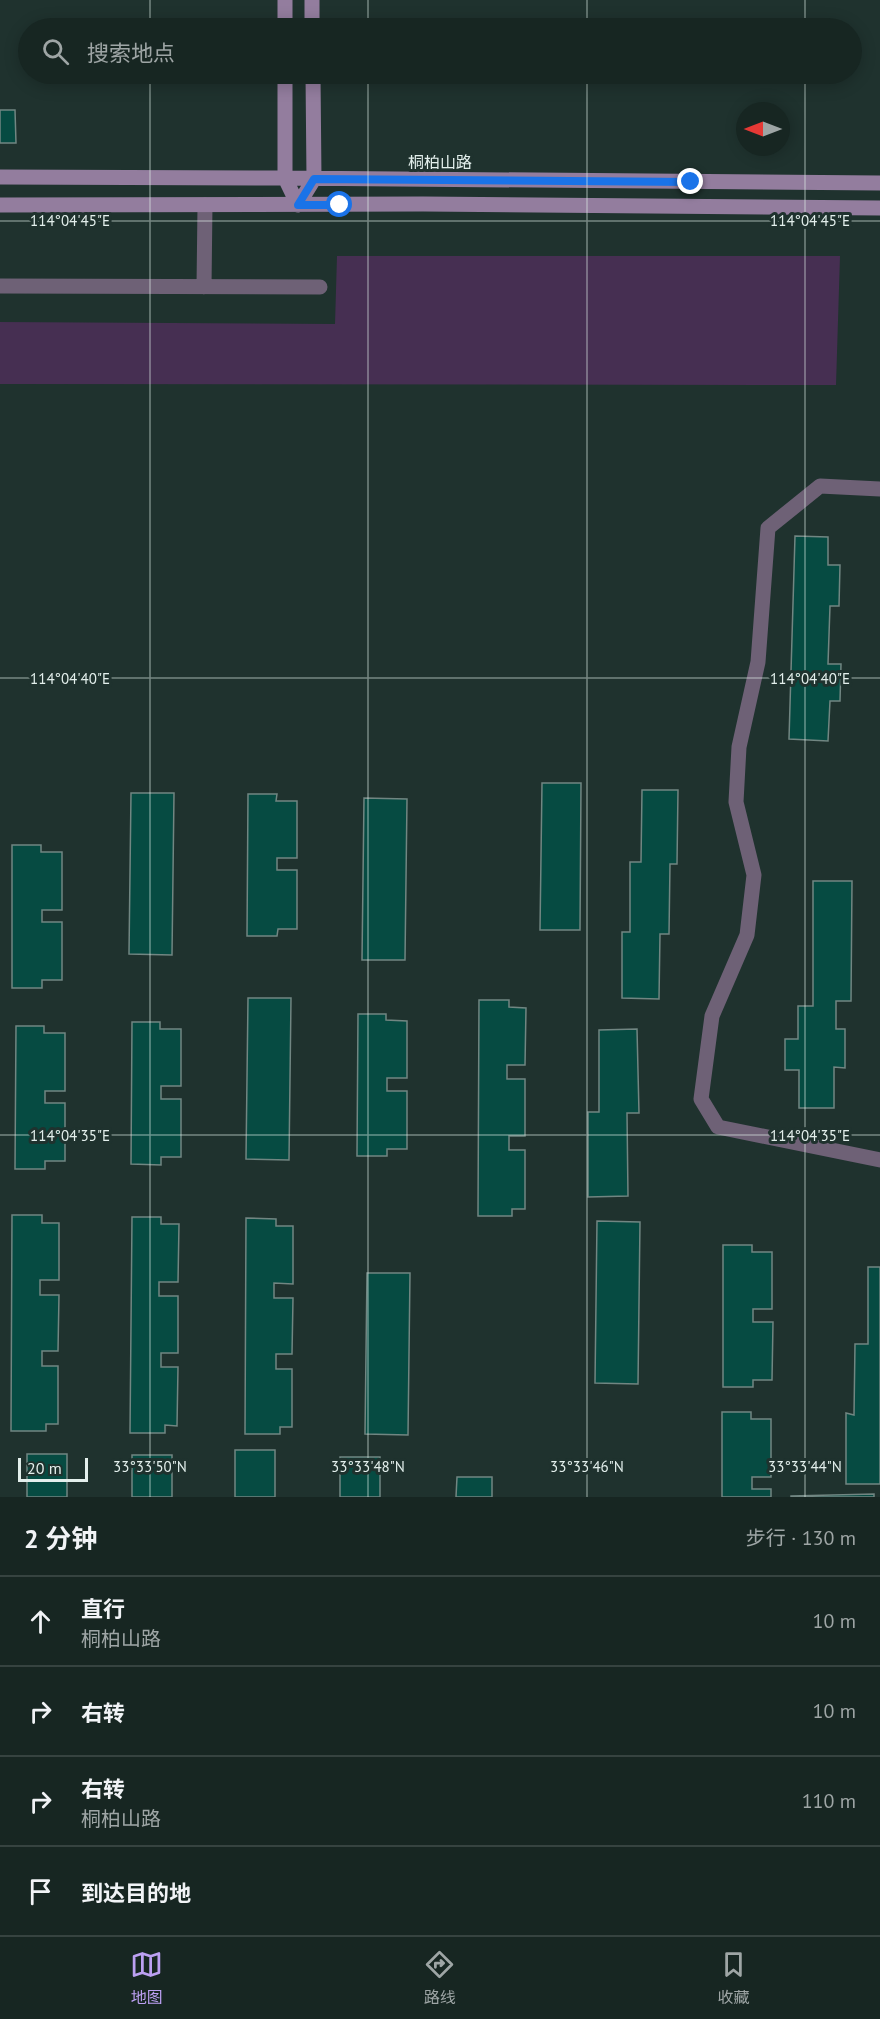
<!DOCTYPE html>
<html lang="zh">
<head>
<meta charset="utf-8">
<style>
	:root { --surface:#172622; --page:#202e2a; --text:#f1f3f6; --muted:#9ea5a5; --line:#364340; --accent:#bca0f2 }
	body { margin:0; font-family:"PT Sans","Noto Sans SC",sans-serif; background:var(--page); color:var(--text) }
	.compass { position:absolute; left:736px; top:102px; width:54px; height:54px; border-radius:50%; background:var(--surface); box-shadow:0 3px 15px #0003; rotate:270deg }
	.scale { position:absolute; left:18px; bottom:15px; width:70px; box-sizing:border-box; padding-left:6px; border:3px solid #e3efec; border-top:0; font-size:16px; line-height:21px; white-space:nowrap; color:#e3efec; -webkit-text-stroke:4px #1f322e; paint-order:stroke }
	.stop { position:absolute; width:18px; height:18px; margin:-14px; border:4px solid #1a73e8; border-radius:50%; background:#fff }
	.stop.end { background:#1a73e8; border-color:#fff; box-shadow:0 2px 6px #0008 }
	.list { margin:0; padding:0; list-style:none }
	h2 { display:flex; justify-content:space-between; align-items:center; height:78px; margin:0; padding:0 24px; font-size:26px }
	h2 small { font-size:20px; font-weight:400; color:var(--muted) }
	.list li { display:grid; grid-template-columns:39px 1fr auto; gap:18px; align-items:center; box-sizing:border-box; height:90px; padding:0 24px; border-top:2px solid var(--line) }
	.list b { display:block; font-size:22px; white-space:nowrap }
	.list p { margin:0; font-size:20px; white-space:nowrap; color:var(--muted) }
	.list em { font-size:20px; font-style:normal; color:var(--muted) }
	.icon { flex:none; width:33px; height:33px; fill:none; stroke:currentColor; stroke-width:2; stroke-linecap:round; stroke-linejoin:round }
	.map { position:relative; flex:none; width:880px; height:1497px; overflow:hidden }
	.search { position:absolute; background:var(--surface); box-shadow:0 3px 15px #0003; left:18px; right:18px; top:18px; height:66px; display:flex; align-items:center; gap:15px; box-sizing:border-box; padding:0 21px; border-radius:33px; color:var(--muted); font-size:22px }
	.sheet { height:438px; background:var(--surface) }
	nav { display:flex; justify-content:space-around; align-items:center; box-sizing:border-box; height:84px; border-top:2px solid var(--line); background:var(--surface); font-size:16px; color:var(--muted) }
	nav a { display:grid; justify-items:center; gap:3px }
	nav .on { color:var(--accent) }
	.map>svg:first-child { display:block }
</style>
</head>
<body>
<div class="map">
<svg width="880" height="1497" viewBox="0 0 880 1497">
	<rect width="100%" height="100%" fill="#1f322e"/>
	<!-- green -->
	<path fill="#462f52" d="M337,256H840L836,385L0,384V322L335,324Z"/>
	<!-- building -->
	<path fill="#064b42" stroke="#718682" stroke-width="1.5" d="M0,110H15L16,143H0Z
		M795,536L828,537V565H840L839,606H830L828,664H841L840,701H830L828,741L789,739Z
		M542,783H581L580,930H540Z
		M642,790H678L677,864H670L669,934H660L659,999L622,998V932H630V862H641Z
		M131,793H174L172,955L129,954Z
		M248,794H277L276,801H297V858H277V870H297V929H278L277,936H247Z
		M364,798L407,799L405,960H362Z
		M12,845H41V852H62V910H42V922H62V980H42V988H12Z
		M813,881H852L851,1001H836V1029H845V1068L834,1067V1108H799V1070H785V1039H798V1006H813Z
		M248,998H291L289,1160L246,1159Z
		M479,1000H509V1007L526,1008L525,1065H507V1079H525V1136H509V1150H525V1209H512V1216H478Z
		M358,1014H386V1020L407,1021V1078H387V1091H407V1149H387V1156H357Z
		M132,1022H160V1029H181V1086H161V1099H181V1157H161V1165L131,1164Z
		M16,1026H44V1033H65V1091H45V1103H65V1161H45V1169H15Z
		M637,1029L639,1113H627L628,1196L588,1197V1112H599V1030Z
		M12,1215H42V1223H59V1280H40V1295H59L58,1351H42V1366H58V1424H46V1431H11Z
		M132,1217H161V1224H179L178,1282H159V1296H178V1353H161V1367H178L177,1426L165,1425V1433H130Z
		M246,1218L276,1219V1226H293V1284L274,1283V1298H293L292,1354H276V1369H292V1427H280V1434H245Z
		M597,1221L640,1222L638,1384L595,1383Z
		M723,1245H752V1252H772V1309H753V1322H773L772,1380H753V1387H723Z
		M868,1267H880V1484H846V1413L854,1415L855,1344H868Z
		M367,1273H410L408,1435L365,1434Z
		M722,1412H751V1419H771V1477H752V1489H771V1497H722Z
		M235,1450H275V1497H235Z
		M27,1454H67V1497H27Z
		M132,1455H172V1497H132Z
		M340,1457H380V1497H340Z
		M457,1477H492V1497H456Z
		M874,1494V1497H791V1496Z"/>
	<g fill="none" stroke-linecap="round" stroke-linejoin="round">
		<!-- street -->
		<path stroke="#6e6176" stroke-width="15" d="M0,286L320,287
			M204,287L205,205
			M880,489L820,486L768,528L758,662L739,747L736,802L754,875L747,935L712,1016L701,1099L718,1127L880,1160"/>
		<!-- secondary -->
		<path stroke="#937d9e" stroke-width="15" d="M285,0V28
			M312,0V28
			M285,74V178L298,205
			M0,177L285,178L880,183
			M0,205L423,204L880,208
			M298,205L314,179L313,74"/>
	</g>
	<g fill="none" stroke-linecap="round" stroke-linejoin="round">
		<!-- route -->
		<path stroke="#1a73e8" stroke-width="8" d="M340,205H298L314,179L691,182"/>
	</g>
	<!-- ticks -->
	<path fill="none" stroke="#e3efec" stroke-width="1.5" stroke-opacity="0.45" d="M150,0V28M368,0V28M587,0V28M805,0V28M150,74V1497M368,74V1497M587,74V1497M805,74V1497M0,221H880M0,678H880M0,1135H880"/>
	<g text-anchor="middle" stroke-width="6" stroke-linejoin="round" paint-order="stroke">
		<!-- street labels -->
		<g font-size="16" fill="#e3efec" stroke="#1f322e">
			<text x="440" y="168">桐柏山路</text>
		</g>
	</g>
	<g font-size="15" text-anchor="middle" fill="#e3efec" stroke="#1f322e" stroke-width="6" stroke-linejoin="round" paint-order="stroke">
		<text x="810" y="226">114°04'45"E</text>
		<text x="70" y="226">114°04'45"E</text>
		<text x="810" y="684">114°04'40"E</text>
		<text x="70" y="684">114°04'40"E</text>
		<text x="70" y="1141">114°04'35"E</text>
		<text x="810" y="1141">114°04'35"E</text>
		<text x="150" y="1472">33°33'50"N</text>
		<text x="368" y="1472">33°33'48"N</text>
		<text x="587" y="1472">33°33'46"N</text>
		<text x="805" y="1472">33°33'44"N</text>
	</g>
</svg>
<svg class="compass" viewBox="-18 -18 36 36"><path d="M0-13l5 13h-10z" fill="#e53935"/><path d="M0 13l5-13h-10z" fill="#9ea5a5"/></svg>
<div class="scale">20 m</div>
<div class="stop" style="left:340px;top:205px"></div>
<div class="stop end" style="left:691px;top:182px"></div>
<div class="search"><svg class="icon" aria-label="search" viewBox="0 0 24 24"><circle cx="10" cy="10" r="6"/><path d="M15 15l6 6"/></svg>搜索地点</div>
</div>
<section class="sheet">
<h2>2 分钟<small>步行 · 130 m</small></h2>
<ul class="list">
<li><svg class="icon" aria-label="ahead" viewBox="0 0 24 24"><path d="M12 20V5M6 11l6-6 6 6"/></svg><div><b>直行</b><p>桐柏山路</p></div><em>10 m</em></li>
<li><svg class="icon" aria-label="right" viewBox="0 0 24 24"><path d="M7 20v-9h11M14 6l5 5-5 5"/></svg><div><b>右转</b></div><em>10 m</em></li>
<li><svg class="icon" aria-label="right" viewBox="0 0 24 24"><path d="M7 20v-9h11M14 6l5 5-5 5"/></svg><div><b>右转</b><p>桐柏山路</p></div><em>110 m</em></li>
<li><svg class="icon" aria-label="arrive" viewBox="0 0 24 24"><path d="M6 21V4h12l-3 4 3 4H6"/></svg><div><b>到达目的地</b></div></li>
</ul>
</section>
<nav>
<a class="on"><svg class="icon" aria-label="map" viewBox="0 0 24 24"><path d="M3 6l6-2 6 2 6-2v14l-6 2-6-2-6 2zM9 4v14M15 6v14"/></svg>地图</a>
<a><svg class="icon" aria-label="directions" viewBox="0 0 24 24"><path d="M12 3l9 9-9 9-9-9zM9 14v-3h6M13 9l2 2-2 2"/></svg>路线</a>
<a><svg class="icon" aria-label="saved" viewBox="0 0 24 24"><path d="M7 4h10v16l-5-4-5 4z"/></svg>收藏</a>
</nav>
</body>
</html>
